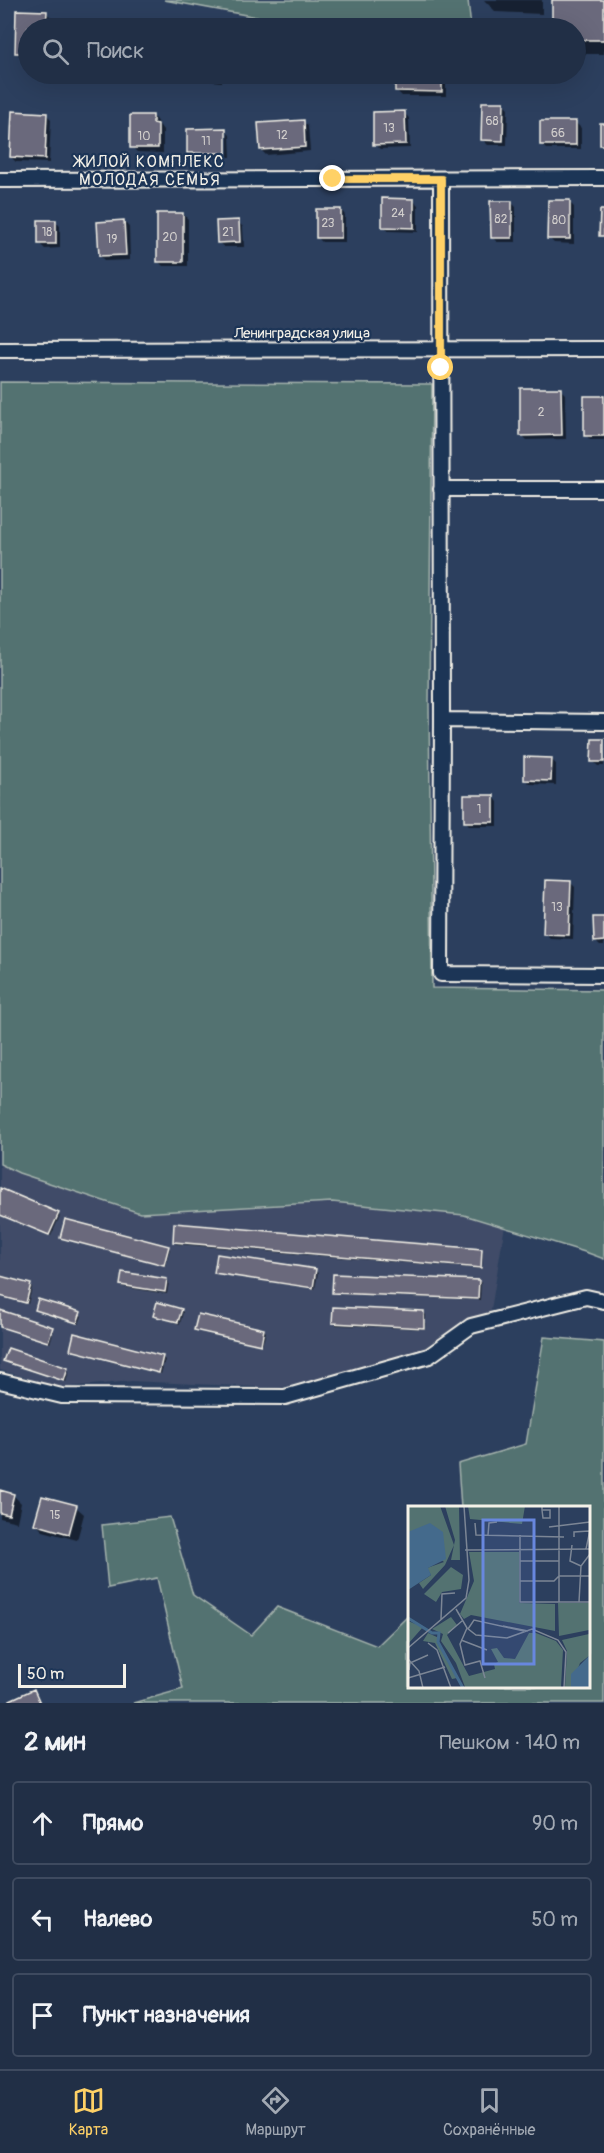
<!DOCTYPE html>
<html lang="ru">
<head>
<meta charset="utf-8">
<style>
	:root { --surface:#212f46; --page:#2d3b51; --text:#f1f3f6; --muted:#a2a9b3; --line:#3e4a5f; --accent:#ffd166 }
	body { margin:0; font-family:Pangolin,sans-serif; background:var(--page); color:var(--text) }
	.scale { position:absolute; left:18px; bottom:15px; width:108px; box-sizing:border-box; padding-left:6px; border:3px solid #f4f1e8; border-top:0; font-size:16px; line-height:21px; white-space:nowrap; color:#f4f1e8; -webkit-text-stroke:4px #1d3557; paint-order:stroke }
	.stop { position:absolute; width:18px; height:18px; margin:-14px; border:4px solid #ffd166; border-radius:50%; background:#fff }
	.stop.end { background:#ffd166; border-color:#fff; box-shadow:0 2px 6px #0008 }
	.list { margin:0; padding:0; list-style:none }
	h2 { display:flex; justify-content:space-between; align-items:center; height:78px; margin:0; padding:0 24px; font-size:26px }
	h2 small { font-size:20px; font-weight:400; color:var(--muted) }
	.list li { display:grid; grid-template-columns:39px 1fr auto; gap:18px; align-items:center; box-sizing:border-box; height:84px; margin:0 12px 12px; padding:0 12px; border:2px solid var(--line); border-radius:6px }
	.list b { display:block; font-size:22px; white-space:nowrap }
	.list em { font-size:20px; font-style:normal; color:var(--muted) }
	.icon { flex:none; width:33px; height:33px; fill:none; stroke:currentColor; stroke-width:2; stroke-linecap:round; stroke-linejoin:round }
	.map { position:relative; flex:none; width:604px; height:1703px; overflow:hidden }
	.search { position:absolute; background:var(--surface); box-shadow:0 6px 24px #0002; left:18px; right:18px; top:18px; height:66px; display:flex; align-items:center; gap:15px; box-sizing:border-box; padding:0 21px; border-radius:33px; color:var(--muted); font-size:22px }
	.sheet { height:366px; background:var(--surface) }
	nav { display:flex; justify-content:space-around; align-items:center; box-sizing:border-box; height:84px; border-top:2px solid var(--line); background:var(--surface); font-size:16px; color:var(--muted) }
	nav a { display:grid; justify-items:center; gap:3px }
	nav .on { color:var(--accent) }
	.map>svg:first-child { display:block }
</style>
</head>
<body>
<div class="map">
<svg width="604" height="1703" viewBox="0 0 604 1703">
	<rect width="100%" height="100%" fill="#2c3f5e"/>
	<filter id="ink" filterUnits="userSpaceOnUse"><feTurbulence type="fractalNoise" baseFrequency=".0167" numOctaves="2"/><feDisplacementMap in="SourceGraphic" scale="12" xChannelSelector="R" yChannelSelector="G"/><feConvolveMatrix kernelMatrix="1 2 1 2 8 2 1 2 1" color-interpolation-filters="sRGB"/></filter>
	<g filter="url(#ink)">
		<!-- built -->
		<path fill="#3f4c67" d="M0,1155L367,1197L506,1219L490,1316L421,1354L280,1388L131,1381L60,1388L0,1370Z"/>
		<!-- green -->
		<path fill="#537271" stroke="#a4b2ac" stroke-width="1.5" d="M164,0H468L471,28H317Z
			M0,382L432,384L429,705L432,988L604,990V1259L588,1253L464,1215L332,1202L140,1213L19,1173L0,1164Z
			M544,1337L604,1342V1703H133L183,1689L157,1578L108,1588L102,1525L170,1517L193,1595L251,1635L277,1607L377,1646L409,1615V1686H588V1508H461L458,1464L526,1444Z"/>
		<!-- shadow -->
		<path fill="#0007" d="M484,0H542V14L496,12Z
			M553,0H604V54H576V28H553Z
			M17,12L46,13L51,17V28H28V57H21L16,52Z
			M194,74H223L222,82L199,80Z
			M397,74H446V96H402L397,91Z
			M503,103L508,108L507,145H488L483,140Z
			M404,113L409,118L410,148L380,149L375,144Z
			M46,114L51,119L49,163L16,162L11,157Z
			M153,116L163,130V153L137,152L132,147Z
			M303,122L308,126L310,151L266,155L261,150Z
			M576,123L581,128V149H546L541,144Z
			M225,130L230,135L231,157H228V133H225V157L193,158L188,153Z
			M413,200L418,205V232L388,231L383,226Z
			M511,202L516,207V242H497L492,237Z
			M569,202L574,207V244L554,243L549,238Z
			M341,210L345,215V242H322L317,237Z
			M183,214L188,219V266H163L158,261Z
			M55,221L60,226V248L45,249L40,244Z
			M124,222L129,227L130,260L105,261L100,256Z
			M238,222L243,227L244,247H224L219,243Z
			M560,389L565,394L566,439L527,440L522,435Z
			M604,398V440H590L586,435Z
			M604,741V766H598L593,761Z
			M551,759L556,764V785L530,784L525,779Z
			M494,797L498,802V826H470L465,821Z
			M570,882L575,887L573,939L550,938L545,933Z
			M604,919V946H600L595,941Z
			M0,1190L58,1214L60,1216L51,1236L0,1215Z
			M62,1237L168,1247L170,1249L165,1266Z
			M174,1242L481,1251L483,1253L482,1269L176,1244Z
			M315,1271L318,1273L315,1289L218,1274L216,1272Z
			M0,1277L30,1286L32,1288L28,1304L0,1296Z
			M167,1280L169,1282L167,1294L123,1287L121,1285Z
			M479,1281L481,1283L480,1300L336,1294L334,1292Z
			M36,1309L80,1314L82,1316L79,1324Z
			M181,1310L183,1312L180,1324L154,1315Z
			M0,1311L52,1328L54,1330L50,1343L0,1327Z
			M424,1313L426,1315L425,1329L336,1325L334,1323Z
			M196,1330H264L266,1332L262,1346Z
			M72,1350L163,1358L165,1360L161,1374Z
			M5,1361L67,1370L69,1372L66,1382Z
			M0,1492L13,1495L21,1503L17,1522L0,1518Z
			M76,1507L84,1514L77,1540L43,1531L36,1524Z"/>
		<!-- building -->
		<path fill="#6a697b" stroke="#f4f1e8" stroke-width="1.5" d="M552,0H604V40H576V28H552Z
			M16,10L47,11L46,28H28V53H15Z
			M192,74H218V78L192,75Z
			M395,74H442V92L395,91Z
			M482,102H504L503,141L481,140Z
			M12,111L47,113L45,159L10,157Z
			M405,111L406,144L373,145V112Z
			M130,115H153V123L158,124V148H130Z
			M304,120L305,147L260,150L258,123Z
			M540,121H576V145H540Z
			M600,123H604V145H600Z
			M226,128V153H187V129Z
			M382,198L414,199V228L382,227Z
			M548,200H570V239H547Z
			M490,201H512V238H491Z
			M316,209H341V238H316Z
			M600,210H604V236H599Z
			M157,213H183V262H157Z
			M38,220H56V244H38Z
			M124,220L126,255L99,256L97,222Z
			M239,220L240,242L217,243L216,221Z
			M520,388H561L562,435L520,436Z
			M584,396H604V436H584Z
			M592,739H604V762H591Z
			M524,757L552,758L551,781L524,780Z
			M464,795H494V822H464Z
			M545,880L571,881L569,935L543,934Z
			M593,917H604V941L594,942Z
			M0,1188L59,1213L49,1235L0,1215Z
			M65,1219L169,1246L164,1265L60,1238Z
			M174,1223L482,1249L481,1268L173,1242Z
			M217,1254L316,1269L313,1288L214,1273Z
			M122,1272L167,1279L165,1292L120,1285Z
			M333,1274L479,1280L478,1299L332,1293Z
			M0,1276L31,1284L26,1303L0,1296Z
			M38,1299L81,1312L77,1323L35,1310Z
			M157,1302L182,1309L178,1322L153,1316Z
			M333,1307L424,1311V1328L332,1323Z
			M0,1310L53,1327L48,1342L0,1327Z
			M198,1314L264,1329L261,1345L194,1330Z
			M74,1333L163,1356L159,1373L70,1350Z
			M8,1348L68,1368L64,1381L3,1361Z
			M0,1490L14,1494L9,1515L0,1513Z
			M42,1496L77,1505L69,1534L34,1524Z
			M34,1689L40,1703H11L10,1700Z"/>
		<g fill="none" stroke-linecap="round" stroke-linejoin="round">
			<!-- street casing -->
			<g stroke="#f4f1e8" stroke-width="18">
				<path id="street" d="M441,179L442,720
					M0,180L604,178
					M0,350L604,349
					M441,489H604
					M604,722L442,720L441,974L604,975
					M0,1381L62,1396L285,1397L429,1356L471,1326L586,1297L604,1301"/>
			</g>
			<!-- street -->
			<use href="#street" stroke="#1d3557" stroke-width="14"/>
		</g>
	</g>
	<g fill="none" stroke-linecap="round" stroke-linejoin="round" filter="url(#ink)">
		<!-- route -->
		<path stroke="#ffd166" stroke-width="8" d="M333,179H441V368"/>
	</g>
	<g text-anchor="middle" stroke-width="4.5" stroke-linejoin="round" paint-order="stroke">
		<!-- number labels -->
		<g font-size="12" fill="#d2cfcd">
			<text x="492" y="125">68</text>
			<text x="389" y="132">13</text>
			<text x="558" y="137">66</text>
			<text x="282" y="139">12</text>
			<text x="144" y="140">10</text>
			<text x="206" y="145">11</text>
			<text x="398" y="217">24</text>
			<text x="501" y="223">82</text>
			<text x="559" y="224">80</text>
			<text x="328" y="227">23</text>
			<text x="47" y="236">18</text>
			<text x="228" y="236">21</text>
			<text x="170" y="241">20</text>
			<text x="112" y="243">19</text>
			<text x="541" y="416">2</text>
			<text x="479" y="813">1</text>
			<text x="557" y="911">13</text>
			<text x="55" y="1519">15</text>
		</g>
		<!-- street labels -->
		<g font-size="15" fill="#f4f1e8" stroke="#1d3557">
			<text x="302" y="338">Ленинградская улица</text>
		</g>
		<!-- neighbourhood labels -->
		<g font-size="16" letter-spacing="1.5" fill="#f4f1e8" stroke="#1d3557">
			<text x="150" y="167">ЖИЛОЙ КОМПЛЕКС<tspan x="150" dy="18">МОЛОДАЯ СЕМЬЯ</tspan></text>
		</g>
	</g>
	<!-- overview -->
	<g transform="translate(408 1506)">
		<rect width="182" height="182" fill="#2c3f5e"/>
		<path d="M0,0H32L46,39L37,59L15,83L11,77L23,69L19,62L36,56L0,26ZM37,0H51L52,54H43L47,34ZM60,0H117L114,18L62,13ZM61,46H111V97L147,98V125L63,109L56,113L52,108L66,75ZM43,61L55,69L53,83L34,86L28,96L16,88ZM150,97H181V124L151,130ZM43,111L49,119L39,129L61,170L87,163L86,158L90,156L83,143L89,142L96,152L107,153L121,127H128L148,135L155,144L153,181H57L48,157L33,135L35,128L24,123ZM0,115L15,121L0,138ZM20,127L31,132L29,136L49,172L44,173L27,137L15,135ZM181,128V150L172,157L163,181H176H157L159,145L154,134Z" fill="#537271"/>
		<path d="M22,17L35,26L38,53L20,62L23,69L0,84V26ZM181,150V181H163V168Z" fill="#446a8c"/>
		<path fill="none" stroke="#446a8c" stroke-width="3" d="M0,112L24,127H31L30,136L55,182"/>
		<path fill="none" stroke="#7c8695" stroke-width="1.5" d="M151,0V96M134,4H142V12H135L134,4V0M67,17L68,29L156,31M141,21L182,16M80,29L81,17L89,16M112,29V75M166,31V26L181,25M164,39L162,55L173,60M178,43L182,24M57,44L182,43M112,55H151M182,70H151L146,75H112V96H182M171,96L173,60L182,48M48,103L59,122L68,129L99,132L124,123L150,134L158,146L156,182M33,113L34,88L47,87M95,120L120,125M59,122L52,138L57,159L72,155L77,172M60,123L66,114L116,125M40,127L54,115M53,134L79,144M20,137L29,144L43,182M0,142L58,92L61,74L56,0M0,153L11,165L15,182M1,164L2,157L20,149M0,172L37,161"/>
		<path fill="#6887de" fill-opacity="0.15" stroke="#6887de" stroke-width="3" d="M75,14H126V158H75Z"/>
		<rect width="182" height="182" fill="none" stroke="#f4f1e8" stroke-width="3"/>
	</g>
</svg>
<div class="scale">50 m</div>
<div class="stop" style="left:441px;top:368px"></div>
<div class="stop end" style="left:333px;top:179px"></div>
<div class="search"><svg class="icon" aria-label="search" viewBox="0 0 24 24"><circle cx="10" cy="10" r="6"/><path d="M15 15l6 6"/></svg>Поиск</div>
</div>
<section class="sheet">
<h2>2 мин<small>Пешком · 140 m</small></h2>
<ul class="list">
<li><svg class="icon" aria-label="ahead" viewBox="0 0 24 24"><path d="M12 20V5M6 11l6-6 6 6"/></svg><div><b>Прямо</b></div><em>90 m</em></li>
<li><svg class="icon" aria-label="left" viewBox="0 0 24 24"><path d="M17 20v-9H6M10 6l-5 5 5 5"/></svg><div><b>Налево</b></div><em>50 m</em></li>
<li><svg class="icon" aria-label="arrive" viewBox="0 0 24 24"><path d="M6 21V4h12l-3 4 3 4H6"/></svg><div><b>Пункт назначения</b></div></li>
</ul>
</section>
<nav>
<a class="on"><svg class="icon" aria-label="map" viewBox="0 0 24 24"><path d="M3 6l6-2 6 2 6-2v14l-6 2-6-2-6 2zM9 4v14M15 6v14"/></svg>Карта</a>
<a><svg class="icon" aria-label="directions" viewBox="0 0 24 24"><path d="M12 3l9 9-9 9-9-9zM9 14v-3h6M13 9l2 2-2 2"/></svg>Маршрут</a>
<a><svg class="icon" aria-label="saved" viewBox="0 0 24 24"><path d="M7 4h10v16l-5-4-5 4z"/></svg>Сохранённые</a>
</nav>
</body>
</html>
